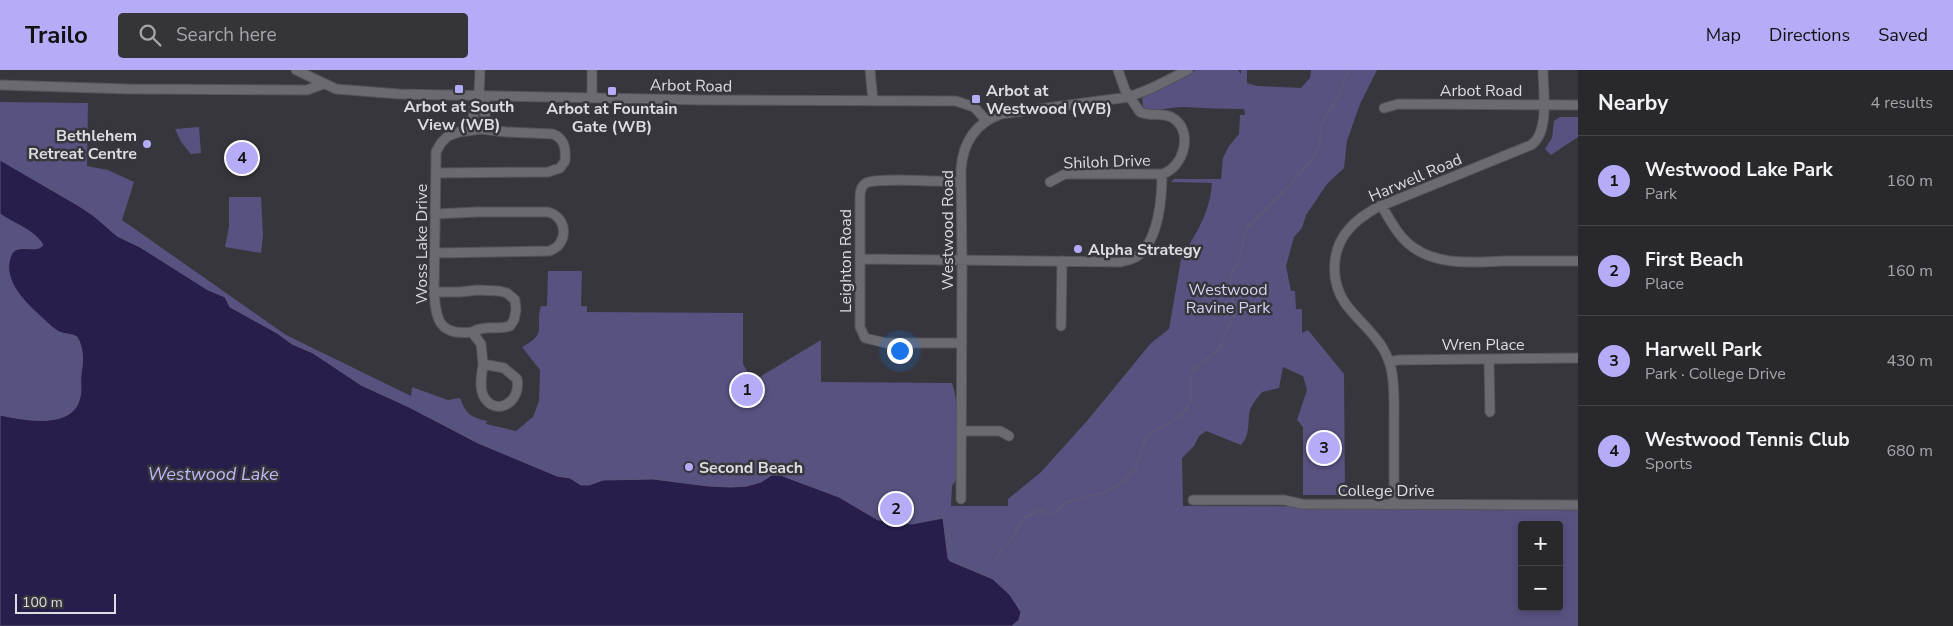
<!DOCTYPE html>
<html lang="en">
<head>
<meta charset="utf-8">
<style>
	:root { --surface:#28282d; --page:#343439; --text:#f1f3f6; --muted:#a5a6aa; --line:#444449; --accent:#b5acf8 }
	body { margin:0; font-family:"Nunito Sans",sans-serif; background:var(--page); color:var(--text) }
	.controls { position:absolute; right:15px; bottom:15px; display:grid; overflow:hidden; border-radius:5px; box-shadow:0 2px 8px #0003 }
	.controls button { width:45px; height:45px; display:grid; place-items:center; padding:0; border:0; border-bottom:1px solid var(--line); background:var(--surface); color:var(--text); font:25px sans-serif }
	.scale { position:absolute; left:15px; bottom:12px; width:101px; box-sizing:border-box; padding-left:5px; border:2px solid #dddde1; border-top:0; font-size:14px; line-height:18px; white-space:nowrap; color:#dddde1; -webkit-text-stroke:4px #36363c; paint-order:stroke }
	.you { position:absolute; left:899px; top:280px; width:18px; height:18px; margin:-12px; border:4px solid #fff; border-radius:50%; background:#1a73e8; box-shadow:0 0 0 8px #1a73e833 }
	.badge { display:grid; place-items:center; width:32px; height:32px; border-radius:50%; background:var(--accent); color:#111; font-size:16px; font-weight:700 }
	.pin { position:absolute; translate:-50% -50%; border:2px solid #fff; box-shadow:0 1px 5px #0006 }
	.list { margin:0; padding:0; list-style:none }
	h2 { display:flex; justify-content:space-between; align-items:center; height:65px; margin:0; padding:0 20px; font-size:21px }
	h2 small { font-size:16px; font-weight:400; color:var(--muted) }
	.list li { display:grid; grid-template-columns:32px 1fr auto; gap:15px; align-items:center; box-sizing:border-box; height:90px; padding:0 20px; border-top:1px solid var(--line) }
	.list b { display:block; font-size:19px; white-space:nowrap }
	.list p { margin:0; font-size:16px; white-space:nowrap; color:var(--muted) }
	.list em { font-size:16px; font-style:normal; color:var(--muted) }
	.icon { flex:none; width:28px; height:28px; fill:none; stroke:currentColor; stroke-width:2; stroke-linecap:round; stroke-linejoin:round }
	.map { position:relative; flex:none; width:1578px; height:556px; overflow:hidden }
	header { display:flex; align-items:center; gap:30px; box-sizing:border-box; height:70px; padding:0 25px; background:var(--accent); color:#111 }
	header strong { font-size:24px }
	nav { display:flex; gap:28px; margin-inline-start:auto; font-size:18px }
	.search { width:350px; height:45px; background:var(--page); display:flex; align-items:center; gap:12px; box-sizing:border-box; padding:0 18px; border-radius:5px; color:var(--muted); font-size:19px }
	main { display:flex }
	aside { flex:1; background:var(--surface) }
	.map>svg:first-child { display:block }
</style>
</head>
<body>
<header>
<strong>Trailo</strong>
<div class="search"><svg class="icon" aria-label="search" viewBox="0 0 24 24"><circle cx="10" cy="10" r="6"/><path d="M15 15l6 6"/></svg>Search here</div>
<nav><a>Map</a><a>Directions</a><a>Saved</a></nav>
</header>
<main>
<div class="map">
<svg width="1578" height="556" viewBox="0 0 1578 556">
	<rect width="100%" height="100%" fill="#36363c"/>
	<!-- green -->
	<path fill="#585280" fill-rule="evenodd" d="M1196,0H1238L1241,4V0H1247V13L1257,16L1301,18L1310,8L1311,0H1377L1360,34L1347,71L1344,98L1327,114L1306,145L1302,158L1294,167L1286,196L1291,221H1295L1296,239H1302V263L1308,260L1344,304L1345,425H1303V357L1297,350L1307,320L1303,306L1283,297L1279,318L1262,322C1258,327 1252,334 1250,340C1247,352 1251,364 1241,375L1206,361L1199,366L1194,376L1182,388L1183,436L1578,437V556H0V32L88,33L87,96L108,100L134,112L122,150L286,265L411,326L412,317L448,330L460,328C466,344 470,347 487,351L486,354L516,361L533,347L539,331L540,300L522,277C549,262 534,259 541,236H547L548,201H582L581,236H587V242L743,243V294L753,311L821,270V312L952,313C961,338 956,382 956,410L952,416L951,436H1008V429L1040,403L1087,351L1151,273L1169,259L1182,184L1185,182C1199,158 1210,141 1212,113L1171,112L1174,109H1221L1223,88L1229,76L1239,64L1240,45H1245L1244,39C1224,39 1205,38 1185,37C1172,36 1154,43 1143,37L1142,28ZM1522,455H1559V537H1522Z
		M1560,47H1578V67L1551,85L1545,79L1552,68L1554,51Z
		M199,57L201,83L191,84L181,72L175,59Z
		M229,127H261L263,165L261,183L225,177L229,157Z"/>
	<!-- water -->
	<path fill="#271e4c" stroke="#5e5779" d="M0,90L79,136L94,146L117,166L140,177L208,220L225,227L230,237L277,263L292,274L313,283L361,315L409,337L478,373L557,406L570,408L581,415H589L603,410L653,409L708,416L731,417L747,416L761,412L772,405H780L839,427L878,450L912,454L943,448L948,488L950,491L993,509L1010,525L1021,542L1019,550L1012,556H0V345C24,350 74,360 80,327C82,320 80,311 81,304C83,292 84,278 77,267C71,263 62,265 56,260C50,256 45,250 39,245C23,230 0,208 12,183C20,173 37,184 43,175C35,160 14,154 0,144Z"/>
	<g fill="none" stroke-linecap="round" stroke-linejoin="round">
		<!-- stream -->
		<path stroke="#5e5779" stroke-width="2" d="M1005,475C1025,460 1009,450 1041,440L1048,445L1055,442L1066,432L1106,422L1121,413L1135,400L1147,365L1168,354L1181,345L1187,338L1191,330V306L1193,300L1219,279L1235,242L1230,212L1233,201L1241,186L1243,171L1248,157L1290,115L1314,87L1320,73L1321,54L1339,25L1349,0
			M995,492L1003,477"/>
		<!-- minor casing -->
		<g stroke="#535358" stroke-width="11">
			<path id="minor" d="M296,0L336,19L399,24L702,30L956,31L974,37L986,50
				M870,0L873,31
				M0,15L129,19L307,20L323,14
				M479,26L480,0
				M592,28V0
				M1384,38L1398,34L1578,35
				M485,59V26
				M472,60L475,26
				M436,103L548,102L560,98L565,91C566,79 565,69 553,64L506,62L481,59L459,62L448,66L441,73L436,82V92L434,222C436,250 439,266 472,262L481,274L483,294
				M961,112C944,112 878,107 866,113C861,116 860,122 860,127V257L865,268L886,273H962
				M1050,112L1065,104H1162C1184,98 1195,59 1171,47C1161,42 1150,47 1140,42L1125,20L1118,0
				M1381,135C1391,151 1398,167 1414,178C1440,196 1474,192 1504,191C1529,191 1553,191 1578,191
				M435,183L549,181C569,175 568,147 548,142H477L435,144
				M860,189L1121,192C1128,190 1134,189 1139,185C1159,168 1162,127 1162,104
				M434,222H460L477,220L499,221L507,223L515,230L516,240L514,250L510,256C497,260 484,255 472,262
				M1061,256L1062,191
				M1489,289L1490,342
				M1389,292L1398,290L1578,288
				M483,294L504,298L517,309C522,333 494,348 483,325C479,316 482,304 483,294Z
				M961,361H1000L1009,366
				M961,429L962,196L961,99C963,72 976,53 1001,44L1129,27L1152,18L1188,0
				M1193,430H1284L1302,434L1578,435
				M1394,435C1394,407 1394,379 1394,351C1394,333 1395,315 1391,298C1384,269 1361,255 1345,233C1330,211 1331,179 1349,159C1356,150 1366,144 1376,138L1531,75C1550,63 1543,20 1543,0"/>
		</g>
		<!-- minor -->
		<use href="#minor" stroke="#6b6a71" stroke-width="9"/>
	</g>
	<!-- markers -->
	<g fill="#b5acf8" stroke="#36363c" stroke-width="2">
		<rect x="454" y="14" width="10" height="10" rx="2.5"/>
		<rect x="607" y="16" width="10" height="10" rx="2.5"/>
		<rect x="971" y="24" width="10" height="10" rx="2.5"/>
		<circle cx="147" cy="74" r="5"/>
		<circle cx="1078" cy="179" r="5"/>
		<circle cx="689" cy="397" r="5"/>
	</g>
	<g text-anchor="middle" stroke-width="5" stroke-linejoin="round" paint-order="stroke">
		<!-- street labels -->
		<g font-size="16" fill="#dddde1" stroke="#36363c">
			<text transform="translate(691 15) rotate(1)" y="6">Arbot Road</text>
			<text x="1481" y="26">Arbot Road</text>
			<text transform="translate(1107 91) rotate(-2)" y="6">Shiloh Drive</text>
			<text transform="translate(1415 107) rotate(-23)" y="6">Harwell Road</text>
			<text transform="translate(947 160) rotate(-90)" y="6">Westwood Road</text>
			<text transform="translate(421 174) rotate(-90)" y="6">Woss Lake Drive</text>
			<text transform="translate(845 191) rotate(-90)" y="6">Leighton Road</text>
			<text x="1483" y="280">Wren Place</text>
			<text x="1386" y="426">College Drive</text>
		</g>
		<!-- poi labels -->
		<g font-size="16" font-weight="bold" fill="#dddde1" stroke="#36363c" text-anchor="start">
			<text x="986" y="26">Arbot at<tspan x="986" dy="18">Westwood (WB)</tspan></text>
			<text x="459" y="42" text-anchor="middle">Arbot at South<tspan x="459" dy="18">View (WB)</tspan></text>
			<text x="612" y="44" text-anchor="middle">Arbot at Fountain<tspan x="612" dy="18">Gate (WB)</tspan></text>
			<text x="137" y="71" text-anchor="end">Bethlehem<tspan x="137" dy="18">Retreat Centre</tspan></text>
			<text x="1088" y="185">Alpha Strategy</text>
			<text x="699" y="403">Second Beach</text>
		</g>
		<!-- park labels -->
		<g font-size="16" fill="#d4d2f2" stroke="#36363c">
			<text x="1228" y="225">Westwood<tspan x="1228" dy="18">Ravine Park</tspan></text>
		</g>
		<!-- water labels -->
		<g font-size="18" font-style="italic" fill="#bfb8f8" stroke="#36363c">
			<text x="213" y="410">Westwood Lake</text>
		</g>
	</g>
</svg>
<div class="controls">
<button>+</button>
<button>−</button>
</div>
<div class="scale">100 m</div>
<div class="you"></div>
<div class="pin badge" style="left:747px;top:320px">1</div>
<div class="pin badge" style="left:896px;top:439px">2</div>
<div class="pin badge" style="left:1324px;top:378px">3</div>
<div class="pin badge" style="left:242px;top:88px">4</div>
</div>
<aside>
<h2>Nearby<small>4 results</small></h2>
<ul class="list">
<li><span class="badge">1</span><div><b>Westwood Lake Park</b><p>Park</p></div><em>160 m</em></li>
<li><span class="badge">2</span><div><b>First Beach</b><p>Place</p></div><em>160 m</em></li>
<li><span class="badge">3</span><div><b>Harwell Park</b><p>Park · College Drive</p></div><em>430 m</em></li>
<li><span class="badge">4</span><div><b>Westwood Tennis Club</b><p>Sports</p></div><em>680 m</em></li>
</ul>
</aside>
</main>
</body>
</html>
